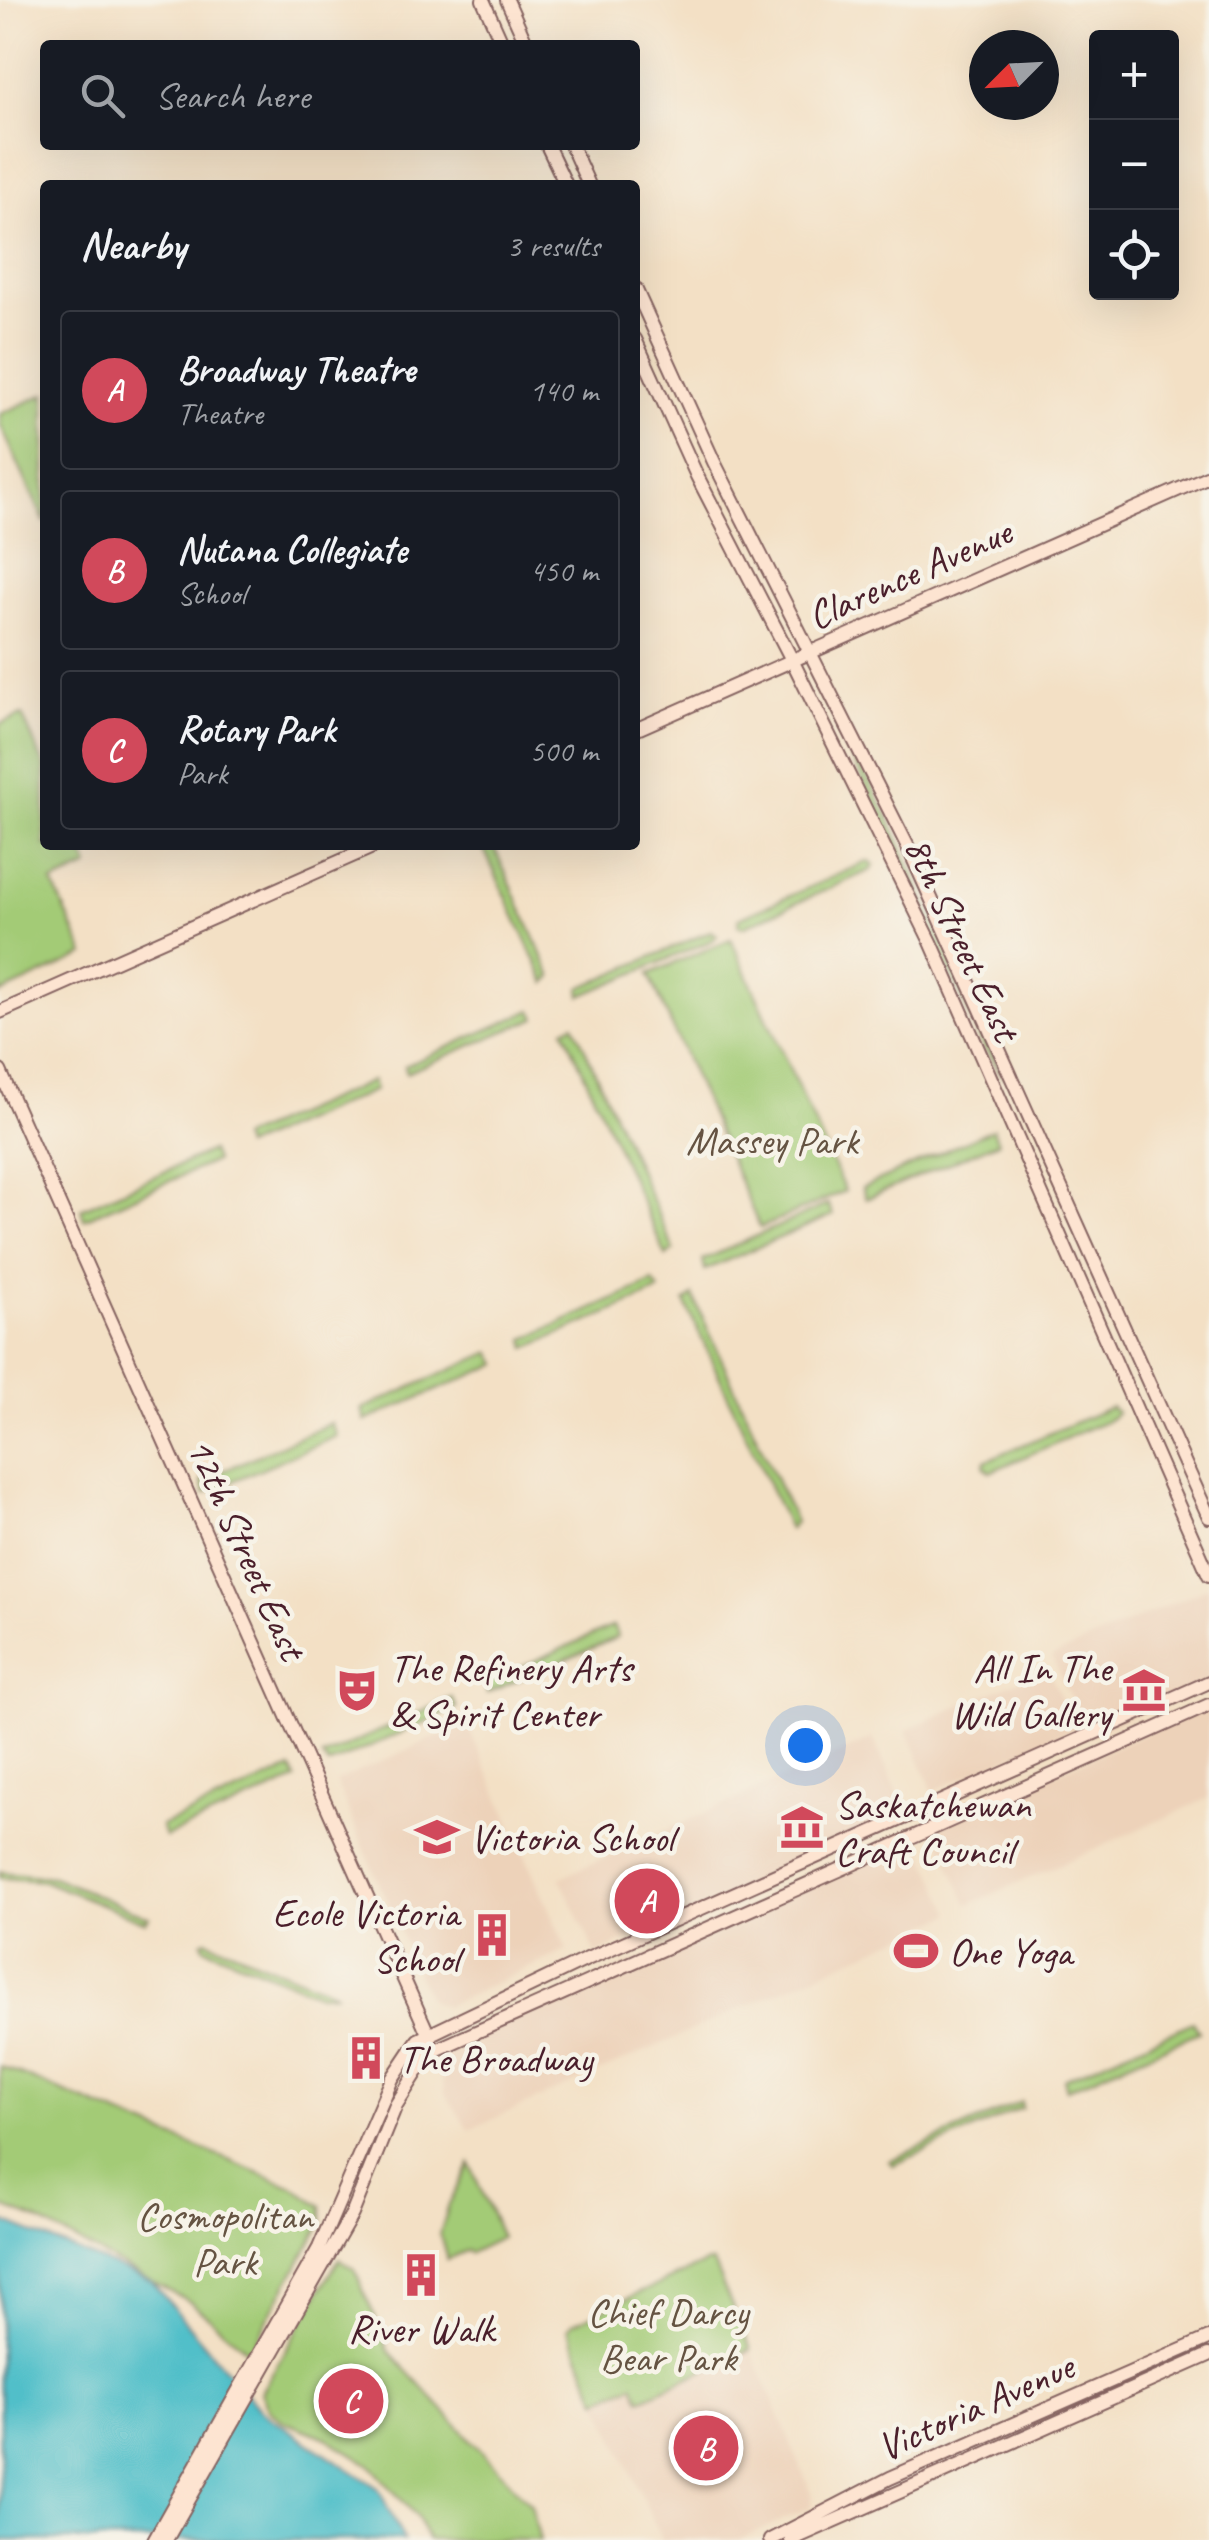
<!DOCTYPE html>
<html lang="en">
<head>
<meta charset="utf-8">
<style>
	:root { --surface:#171b24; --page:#20242c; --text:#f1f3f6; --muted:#9ea1a6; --line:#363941; --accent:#d1495b }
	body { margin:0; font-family:Caveat,sans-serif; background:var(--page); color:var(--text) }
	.controls { position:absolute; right:30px; top:30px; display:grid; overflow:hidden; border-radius:10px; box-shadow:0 10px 40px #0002 }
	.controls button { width:90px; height:90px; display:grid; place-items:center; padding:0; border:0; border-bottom:2px solid var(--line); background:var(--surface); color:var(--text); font:50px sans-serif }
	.compass { position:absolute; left:969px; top:30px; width:90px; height:90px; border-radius:50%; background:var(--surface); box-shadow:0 10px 40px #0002; rotate:246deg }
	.you { position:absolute; left:805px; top:1745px; width:35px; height:35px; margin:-25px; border:8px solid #fff; border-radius:50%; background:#1a73e8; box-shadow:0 0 0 15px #1a73e833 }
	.badge { display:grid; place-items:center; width:65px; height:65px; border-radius:50%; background:var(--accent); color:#fff; font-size:32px; font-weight:700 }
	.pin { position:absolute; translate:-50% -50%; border:5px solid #fff; box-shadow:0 2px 10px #0006 }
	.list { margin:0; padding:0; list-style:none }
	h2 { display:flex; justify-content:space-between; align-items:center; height:130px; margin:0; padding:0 40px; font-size:42px }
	h2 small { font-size:32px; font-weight:400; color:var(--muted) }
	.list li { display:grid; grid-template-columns:65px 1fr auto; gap:30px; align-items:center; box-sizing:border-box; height:160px; margin:0 20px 20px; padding:0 20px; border:2px solid var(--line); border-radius:10px }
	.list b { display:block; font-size:38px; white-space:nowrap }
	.list p { margin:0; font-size:32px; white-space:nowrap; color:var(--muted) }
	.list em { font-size:32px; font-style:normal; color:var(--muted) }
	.icon { flex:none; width:55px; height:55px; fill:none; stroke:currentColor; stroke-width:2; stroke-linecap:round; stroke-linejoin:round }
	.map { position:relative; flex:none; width:1209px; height:2540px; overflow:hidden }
	.search { position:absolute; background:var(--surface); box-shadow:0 10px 40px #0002; left:40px; top:40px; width:600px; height:110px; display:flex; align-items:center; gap:25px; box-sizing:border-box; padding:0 35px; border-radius:10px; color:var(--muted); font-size:38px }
	.panel { position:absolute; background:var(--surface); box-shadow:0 10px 40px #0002; left:40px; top:180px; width:600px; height:670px; border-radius:10px }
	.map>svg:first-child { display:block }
</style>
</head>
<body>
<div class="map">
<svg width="1209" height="2540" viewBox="0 0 1209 2540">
	<rect width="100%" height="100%" fill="#f7f3e8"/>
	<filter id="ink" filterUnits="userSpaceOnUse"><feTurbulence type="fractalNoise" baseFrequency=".01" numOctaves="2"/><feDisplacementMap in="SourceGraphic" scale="20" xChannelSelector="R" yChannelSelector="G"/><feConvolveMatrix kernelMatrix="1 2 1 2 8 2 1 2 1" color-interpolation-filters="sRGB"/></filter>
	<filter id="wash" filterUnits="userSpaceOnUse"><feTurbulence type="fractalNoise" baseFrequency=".0048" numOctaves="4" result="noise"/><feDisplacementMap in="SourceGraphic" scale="40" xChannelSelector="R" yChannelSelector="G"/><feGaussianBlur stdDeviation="2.25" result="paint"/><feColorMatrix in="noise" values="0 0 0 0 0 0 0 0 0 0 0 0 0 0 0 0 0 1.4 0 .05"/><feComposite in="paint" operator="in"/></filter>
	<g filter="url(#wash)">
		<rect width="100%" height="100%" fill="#f3e0c5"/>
		<!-- built -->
		<path fill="#edd2b9" d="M1209,1587V1682L1088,1736L1052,1657Z
			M1047,1668L1075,1728L933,1791L907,1730L976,1698L978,1702L980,1697Z
			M1209,1705V1798L968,1905L933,1828Z
			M463,1725L469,1729L567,1950L446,2006L429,2000L336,1782Z
			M873,1738L908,1816L596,1954L560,1878Z
			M916,1835L952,1914L469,2130L445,2093L436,2049Z
			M751,2349L813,2496L811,2507L739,2540H662L598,2400L634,2383L642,2399Z"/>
		<!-- green -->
		<path fill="#a3cb76" stroke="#767550" stroke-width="2.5" d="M45,394V523L0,424V414Z
			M22,715L45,767V845H79L89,867L53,883L85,955L0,994V724Z
			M847,738L888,816L1004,1078L985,1050L844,739Z
			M482,845H493L552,977L546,983Z
			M869,861L874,866L871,870L743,927L738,925L739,918Z
			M711,931L717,935L713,940L581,996L580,988Z
			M731,939L845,1191L760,1228L649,974Z
			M532,1010L536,1018L406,1073L405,1066Z
			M574,1024L674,1250L666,1256L564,1029Z
			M372,1081L375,1090L244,1147L241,1138Z
			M993,1129L998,1142L866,1199L862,1188Z
			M211,1151L215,1161L84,1219L81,1209Z
			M828,1204L833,1215L705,1270L703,1260Z
			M653,1282L659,1290L657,1292L527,1348L525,1339Z
			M693,1296L795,1522L789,1529L685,1302Z
			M491,1352L498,1364L365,1421L362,1409Z
			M1111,1407L1116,1412L1110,1419L990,1472L984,1466L985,1461Z
			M331,1423L337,1436L205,1493L202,1480Z
			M613,1626L618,1637L487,1693L485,1683Z
			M452,1698L457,1708L328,1765L322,1757Z
			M291,1769L296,1780L165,1837L161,1826Z
			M0,1872L53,1877L149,1917L146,1922L43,1881L0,1878Z
			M206,1940L334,1992L335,1993L319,1994L204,1947L202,1942Z
			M1193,2022L1199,2032L1067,2089L1064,2079Z
			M0,2066L291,2186L322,2206V2223L249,2352L192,2303L35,2219L0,2206Z
			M1021,2102L1022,2108L893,2165L889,2161Z
			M470,2164L501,2238L470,2253L468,2250L447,2259L440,2234L449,2205Z
			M339,2259L354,2268L389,2351L531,2505L540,2540H427L417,2517L369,2464L327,2438L284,2422L268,2409L261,2392Z
			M708,2262L713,2263L751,2349L641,2399L634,2384L598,2400L568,2329L573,2323Z"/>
		<!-- water -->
		<path fill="#51bfc9" stroke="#4e6f7a" stroke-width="2.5" d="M0,2220L151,2281L261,2411L378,2488L404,2540H0Z"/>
	</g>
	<g filter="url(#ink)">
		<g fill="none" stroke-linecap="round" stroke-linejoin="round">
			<!-- secondary casing -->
			<g stroke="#856361" stroke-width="16">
				<path id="secondary" d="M483,0L503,45
					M507,0L527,45
					M547,145L566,185
					M571,145L589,185
					M635,288L714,462L908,847L1209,1517
					M635,339L697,476L792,660L931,942L1209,1575
					M635,730L1209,476
					M0,1012L377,845
					M0,1071L430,2038
					M154,2540L319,2248L392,2079L418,2040L585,1960L1209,1682
					M166,2540L352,2214L396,2105L429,2053L1209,1705
					M770,2540L890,2478L1209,2338
					M791,2540L1209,2355"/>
			</g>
			<!-- secondary -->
			<use href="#secondary" stroke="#fde4d1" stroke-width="12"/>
		</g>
	</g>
	<!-- icons -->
	<defs>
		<g id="theatre-bare" transform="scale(3.45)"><path d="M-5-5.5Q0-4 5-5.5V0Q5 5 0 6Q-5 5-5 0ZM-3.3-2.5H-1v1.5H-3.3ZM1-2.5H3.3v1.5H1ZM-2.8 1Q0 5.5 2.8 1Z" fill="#d1495b" stroke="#f7f3e8" stroke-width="2.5" paint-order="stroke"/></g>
		<g id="museum-bare" transform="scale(3.45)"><path d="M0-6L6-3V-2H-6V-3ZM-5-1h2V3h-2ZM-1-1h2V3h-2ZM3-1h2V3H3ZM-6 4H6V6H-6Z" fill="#d1495b" stroke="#f7f3e8" stroke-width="2.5" paint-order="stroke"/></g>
		<g id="school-bare" transform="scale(3.45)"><path d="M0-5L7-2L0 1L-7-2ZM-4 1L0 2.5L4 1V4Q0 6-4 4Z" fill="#d1495b" stroke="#f7f3e8" stroke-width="2.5" paint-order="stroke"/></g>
		<g id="building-bare" transform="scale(3.45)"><path d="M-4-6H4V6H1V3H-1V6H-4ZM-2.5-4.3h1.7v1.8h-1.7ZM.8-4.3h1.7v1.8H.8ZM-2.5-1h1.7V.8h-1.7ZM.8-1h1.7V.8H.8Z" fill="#d1495b" stroke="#f7f3e8" stroke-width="2.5" paint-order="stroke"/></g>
		<g id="stadium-bare" transform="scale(3.45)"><path d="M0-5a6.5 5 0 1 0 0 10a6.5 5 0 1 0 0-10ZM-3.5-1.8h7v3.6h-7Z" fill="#d1495b" stroke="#f7f3e8" stroke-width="2.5" paint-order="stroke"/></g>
	</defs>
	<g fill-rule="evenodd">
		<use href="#theatre-bare" x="357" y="1690"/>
		<use href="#museum-bare" x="1144" y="1690"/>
		<use href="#museum-bare" x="802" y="1827"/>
		<use href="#school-bare" x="437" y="1837"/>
		<use href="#building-bare" x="492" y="1935"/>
		<use href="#stadium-bare" x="916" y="1951"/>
		<use href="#building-bare" x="366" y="2058"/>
		<use href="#building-bare" x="421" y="2275"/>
	</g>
	<g text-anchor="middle" stroke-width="9" stroke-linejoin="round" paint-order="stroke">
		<!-- street labels -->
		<g font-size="40" fill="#4a1f2b" stroke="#f7f3e8">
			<text transform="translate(909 573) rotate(-24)" y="14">Clarence Avenue</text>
			<text transform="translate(963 938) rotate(65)" y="14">8th Street East</text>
			<text transform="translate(247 1548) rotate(66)" y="14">12th Street East</text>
			<text transform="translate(975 2406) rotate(-24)" y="14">Victoria Avenue</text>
		</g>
		<!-- park labels -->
		<g font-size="40" fill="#655342" stroke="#f7f3e8">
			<text x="772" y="1154">Massey Park</text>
			<text x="225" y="2229">Cosmopolitan<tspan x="225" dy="46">Park</tspan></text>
			<text x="668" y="2325">Chief Darcy<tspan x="668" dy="46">Bear Park</tspan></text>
		</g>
		<!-- poi labels -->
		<g font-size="40" fill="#4a1f2b" stroke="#f7f3e8" text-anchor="start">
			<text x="390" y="1681">The Refinery Arts<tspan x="390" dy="46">&amp; Spirit Center</tspan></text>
			<text x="1111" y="1681" text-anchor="end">All In The<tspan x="1111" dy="46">Wild Gallery</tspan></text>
			<text x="835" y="1818">Saskatchewan<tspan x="835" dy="46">Craft Council</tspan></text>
			<text x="470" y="1851">Victoria School</text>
			<text x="459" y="1926" text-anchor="end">Ecole Victoria<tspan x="459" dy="46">School</tspan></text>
			<text x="949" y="1965">One Yoga</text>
			<text x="399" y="2072">The Broadway</text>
			<text x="421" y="2342" text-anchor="middle">River Walk</text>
		</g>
	</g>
</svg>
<div class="controls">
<button>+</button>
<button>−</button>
<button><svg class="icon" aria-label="locate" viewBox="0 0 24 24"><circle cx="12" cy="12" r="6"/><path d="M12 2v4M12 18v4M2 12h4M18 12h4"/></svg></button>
</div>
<svg class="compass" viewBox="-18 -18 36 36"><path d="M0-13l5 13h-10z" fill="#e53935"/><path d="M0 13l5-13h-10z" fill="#9ea1a6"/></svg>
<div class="you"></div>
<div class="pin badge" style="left:647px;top:1901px">A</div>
<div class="pin badge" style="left:706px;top:2448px">B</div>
<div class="pin badge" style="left:351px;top:2401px">C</div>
<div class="search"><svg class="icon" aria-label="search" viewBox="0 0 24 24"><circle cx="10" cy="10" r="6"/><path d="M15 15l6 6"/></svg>Search here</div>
<section class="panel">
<h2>Nearby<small>3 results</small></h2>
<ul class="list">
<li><span class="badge">A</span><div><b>Broadway Theatre</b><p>Theatre</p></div><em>140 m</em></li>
<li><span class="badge">B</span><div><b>Nutana Collegiate</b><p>School</p></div><em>450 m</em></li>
<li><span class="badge">C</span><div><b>Rotary Park</b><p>Park</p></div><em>500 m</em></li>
</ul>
</section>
</div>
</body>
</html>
